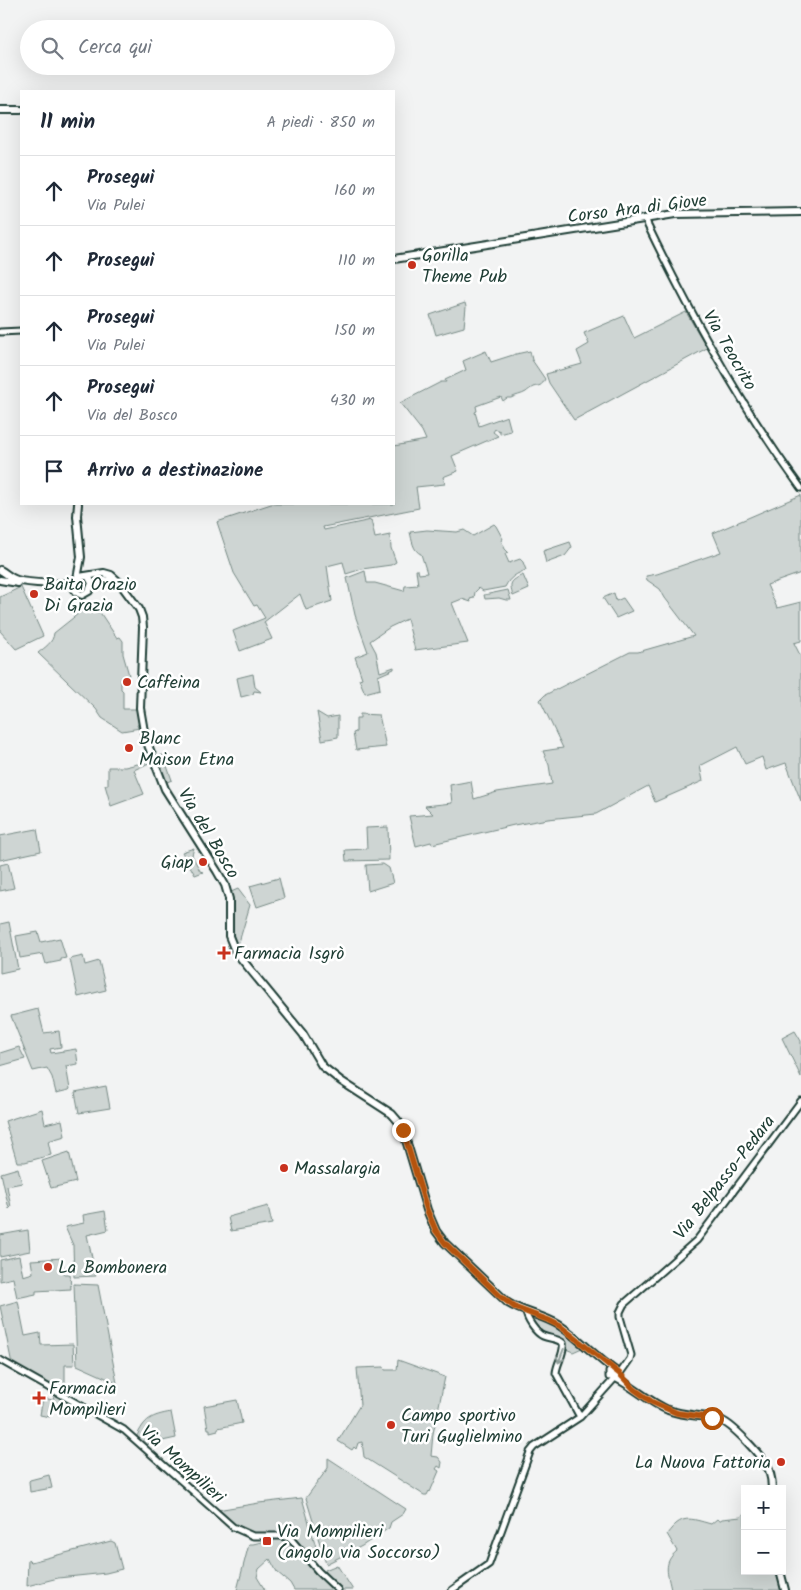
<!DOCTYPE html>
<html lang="it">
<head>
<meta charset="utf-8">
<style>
	:root { --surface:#fff; --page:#f6f6f7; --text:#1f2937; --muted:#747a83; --line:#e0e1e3 }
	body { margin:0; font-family:Kalam,sans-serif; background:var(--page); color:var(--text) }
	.controls { position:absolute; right:15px; bottom:15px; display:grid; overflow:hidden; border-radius:0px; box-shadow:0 5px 20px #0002 }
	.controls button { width:45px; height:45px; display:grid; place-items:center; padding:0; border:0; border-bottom:1px solid var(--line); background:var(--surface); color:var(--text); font:25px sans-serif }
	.stop { position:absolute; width:15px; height:15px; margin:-11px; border:4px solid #b45309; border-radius:50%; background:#fff }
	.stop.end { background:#b45309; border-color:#fff; box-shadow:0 1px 5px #0008 }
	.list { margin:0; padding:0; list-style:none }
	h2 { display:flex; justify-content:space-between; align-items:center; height:65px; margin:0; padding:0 20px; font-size:21px }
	h2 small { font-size:16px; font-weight:400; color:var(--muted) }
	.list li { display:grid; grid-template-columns:32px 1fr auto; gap:15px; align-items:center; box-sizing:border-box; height:70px; padding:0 20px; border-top:1px solid var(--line) }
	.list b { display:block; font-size:19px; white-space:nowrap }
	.list p { margin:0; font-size:16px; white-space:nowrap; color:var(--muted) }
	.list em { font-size:16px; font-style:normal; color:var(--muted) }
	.icon { flex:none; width:28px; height:28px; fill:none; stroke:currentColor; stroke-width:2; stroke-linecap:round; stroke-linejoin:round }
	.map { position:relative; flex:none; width:801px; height:1590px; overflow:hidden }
	.search { position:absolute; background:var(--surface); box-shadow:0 5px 20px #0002; left:20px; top:20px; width:375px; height:55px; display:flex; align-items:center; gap:12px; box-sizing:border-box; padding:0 18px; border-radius:28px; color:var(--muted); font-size:19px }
	.panel { position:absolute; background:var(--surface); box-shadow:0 5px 20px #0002; left:20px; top:90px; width:375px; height:415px; border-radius:0px }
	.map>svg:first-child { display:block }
</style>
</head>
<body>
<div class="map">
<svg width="801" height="1590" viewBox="0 0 801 1590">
	<rect width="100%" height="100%" fill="#f2f3f3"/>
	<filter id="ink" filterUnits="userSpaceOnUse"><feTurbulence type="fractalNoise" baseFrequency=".02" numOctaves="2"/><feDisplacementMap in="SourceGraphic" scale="10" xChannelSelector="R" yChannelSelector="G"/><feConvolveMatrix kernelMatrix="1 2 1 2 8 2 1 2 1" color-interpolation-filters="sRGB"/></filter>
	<g filter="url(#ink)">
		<!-- green -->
		<path fill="#ced5d3" stroke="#768984" d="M465,303L466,307L464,327L436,335L430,315Z
			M686,312L707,348L574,420L549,383L546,374L582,364L577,351L589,344L584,333L624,316L634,338Z
			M486,351L491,362L516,354L530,351L532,360L545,379C541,387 540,385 533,387C531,388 527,391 526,392C521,395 516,395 511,398H507L503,401L501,397L476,406L477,411L475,412L479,426L507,416L511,431L500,434V431L495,429L493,432L498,436L452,456L458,471L443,477L445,484L416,487L419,508L323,527L324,530L371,520L375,538L390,535L391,548L396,562L391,565L362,569L346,574L343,562L327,566L332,601L306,610L300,594L264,622L272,639L240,651L233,631L265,618L257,605L254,606L234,573L217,522L271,504H394V446L426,440L422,431L400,403L441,382H446L445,380L466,370L463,361Z
			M801,495V573L767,585L777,608L801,602V641L794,643L801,657V801L786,763L766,770L762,757L745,764L737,747L700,766L703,781L655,802L648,786L596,814L548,819L514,825L432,844L431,842L416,846L409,816L433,814L425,806L452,803L450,785L471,781L474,799L497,792L552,784L549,765L543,751L563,748L540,700L545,695L630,652H638L694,636L665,598L660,589L647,580L646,576L657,574L721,552L713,533Z
			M494,524L496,526L503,539L501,540L505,549L508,552L505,554L509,563L520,559L523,562L526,570C516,574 510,577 505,587L483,591L479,588L475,592L474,598L470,599L471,602L462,599L452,603L468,643L415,650L407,619L390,627L370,641L376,652L380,672L394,667V669L378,676L380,689L365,693L359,679L362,678L355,657L368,652L355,615L347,578L365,571L367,583H375L404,591L405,586L418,585L416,570H418L419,574L427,573L421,554C413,551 412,540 410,532L427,530L457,532L464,530L473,536Z
			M570,542L572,547L565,556L546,563L543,551Z
			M523,575L529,589L513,596C509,583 510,581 523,575Z
			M21,587L43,636L16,649L0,631V597Z
			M508,590L511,600H506L499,598L485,599L484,595Z
			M614,593L616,601L623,598L632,611L616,618L603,598Z
			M93,602L117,638L120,637L123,641V654L129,675L121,678V689L123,691V709H138L139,724L137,725L138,728H140L122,731L102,718L96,709L38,653C45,647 53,643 54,633Z
			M253,674L255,687L261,692L254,691L253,694L241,697L237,678Z
			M317,712L327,718L338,716V737L322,740Z
			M360,714L379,715L386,747L356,750L353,733L356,732V718H360Z
			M163,755L172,780L167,782L164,780L156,759L158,756Z
			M150,761L151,762L134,770L144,794L111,806L105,785H108V767H125Z
			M388,827L389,860L346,861L345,850L367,849L366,828Z
			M37,829L41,851L0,860V836Z
			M194,848L192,855L200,871L203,872L195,875L182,852Z
			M8,863L14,888L0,891V865Z
			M383,864L389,868L393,883L368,891L366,865Z
			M279,878L284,898L257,907L250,886Z
			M238,889L250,905L237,949L232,933L231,893V892Z
			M9,922L18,969L0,973V924Z
			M38,932L41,942L60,938L66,958L61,959V961L46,964L43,954L20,958L16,936Z
			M83,956L85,965L99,961L106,990L78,997L70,959Z
			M38,1009L44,1033L59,1031L61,1047L50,1049L51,1053L76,1049L78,1064L66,1066L70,1089L69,1090L56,1093L52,1077L47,1068L33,1071L11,1016Z
			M795,1031L801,1041V1077L782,1038Z
			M19,1047L25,1059L0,1066V1053Z
			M106,1086L110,1108L79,1113L75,1092Z
			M42,1109L45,1124L62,1120L65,1136L48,1141L51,1155L25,1162H17L5,1121Z
			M69,1152L76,1182L51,1188L42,1161Z
			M18,1168L22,1183L7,1186L11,1207L9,1209L1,1173Z
			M268,1206L272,1224L231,1231L228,1217Z
			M105,1211L108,1230L87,1235L96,1276L74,1277L73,1245L65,1227L84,1223L83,1215Z
			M28,1230L30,1251L0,1257V1235Z
			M19,1256L23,1276L33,1273L31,1260L63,1258L64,1274H70L71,1289L36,1291V1294L17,1298L13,1278L0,1281V1260Z
			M74,1284L98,1285L117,1383L77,1365Z
			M18,1301L25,1336L40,1333L41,1345L73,1344L74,1365H65V1394L12,1364L0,1306Z
			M532,1318C552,1322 567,1334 582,1348L573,1352L566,1349C567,1334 551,1339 542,1333C538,1330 535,1324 532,1320Z
			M398,1360L445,1377L433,1434L431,1456L438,1457L442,1462L441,1468L438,1466L436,1469L439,1471L430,1492L429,1491L427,1495H424L364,1457L362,1442L358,1443L356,1449L354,1447L352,1450L338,1441L360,1405L357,1368L384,1367L385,1370H397Z
			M55,1393L65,1398L63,1409L52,1406L50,1417L40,1415L43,1398L53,1400Z
			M237,1400L242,1423L218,1428V1430L210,1432V1429H208L204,1406Z
			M171,1412L176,1438L144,1445L136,1438C145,1418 151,1416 171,1412Z
			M328,1458L406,1509L403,1514L391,1522L389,1528L362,1546L326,1564L306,1498L328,1468Z
			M49,1475L52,1488L30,1492L29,1481L30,1480Z
			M302,1498L318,1554L314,1561C305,1554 300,1541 290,1536C281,1532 272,1534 263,1534C244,1533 232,1523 218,1512L217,1510L259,1503Z
			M745,1512V1571H777L782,1590H671C668,1574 662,1563 677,1551L667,1534C682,1514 689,1518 711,1524L717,1519L719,1521L722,1519L741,1517Z
			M279,1538L290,1541L335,1590H294L290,1583L277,1572L270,1559L259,1569L257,1577L265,1590H237L249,1544H253Z
			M111,1541L115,1543L122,1569L106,1573L58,1578L27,1586L28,1559L31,1562Z
			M337,1565L353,1590H340L332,1582V1578H327L324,1574L325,1570Z"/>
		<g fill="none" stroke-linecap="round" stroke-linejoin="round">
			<!-- minor casing -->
			<g stroke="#1f3d34" stroke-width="9">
				<path id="minor" d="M646,219L648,226C692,317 741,406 801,488
					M0,332L21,331
					M526,1312C527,1320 536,1333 543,1336C550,1339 557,1338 563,1343C565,1353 557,1362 556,1373L580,1417
					M0,1360L124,1430L233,1527L253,1536H281L290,1538L318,1571L338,1590
					M609,1372V1377
					M618,1376L630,1359L631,1355L620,1317V1312L624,1304L697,1240L801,1101
					M452,1590L489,1564L530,1452L534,1447L580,1417L615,1378"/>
			</g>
			<!-- major casing -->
			<g stroke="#1f3d34" stroke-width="10">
				<path id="major" d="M0,110H21
					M394,259L675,214L801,212
					M0,570C6,573 10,578 17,580C27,583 67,586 76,581
					M88,576L92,583L89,591L82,595C72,592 73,583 79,577L104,573L111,575L119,582L139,609L142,617L143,627L140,708L145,737L165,789L217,871L225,885L229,899V936L235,951L303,1034L322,1066L341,1081L392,1114L398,1121L403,1130L427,1210L436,1231L445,1243L508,1303C524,1313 543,1315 559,1325C579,1338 597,1358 617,1372L618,1376L614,1378L612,1373L616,1371
					M77,579L81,557L77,516L78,504
					M0,580L18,583
					M91,587C100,579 109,578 119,584
					M616,1378C634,1387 649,1402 668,1410C684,1416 701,1415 718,1419C732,1423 762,1456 769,1470C771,1476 772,1482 772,1489
					M780,1571L785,1590"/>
			</g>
			<!-- minor -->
			<use href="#minor" stroke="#fff" stroke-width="5"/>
			<!-- major -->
			<use href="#major" stroke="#fff" stroke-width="6"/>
		</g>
		<!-- one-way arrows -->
		<defs><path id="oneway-shaft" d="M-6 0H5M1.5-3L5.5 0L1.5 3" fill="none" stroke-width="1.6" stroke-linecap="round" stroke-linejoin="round" transform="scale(1.25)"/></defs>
		<use stroke="#8f9e9a" href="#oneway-shaft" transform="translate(561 1356) rotate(111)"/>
	</g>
	<g fill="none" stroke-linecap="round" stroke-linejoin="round" filter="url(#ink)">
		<!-- route -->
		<path stroke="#b45309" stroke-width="6" d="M403,1130L427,1210L436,1231L445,1243L500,1296L516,1308L548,1320L560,1326L620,1374L634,1389L652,1402L677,1413L712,1418"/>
	</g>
	<!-- markers -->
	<g fill="#c8321e" stroke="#fff" stroke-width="2">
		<circle cx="412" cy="265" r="5"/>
		<circle cx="34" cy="594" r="5"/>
		<circle cx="127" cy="682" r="5"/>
		<circle cx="129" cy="748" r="5"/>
		<circle cx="203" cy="862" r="5"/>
		<path d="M221.5 945.5h5v5h5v5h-5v5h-5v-5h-5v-5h5z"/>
		<circle cx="284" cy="1168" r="5"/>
		<circle cx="48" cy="1267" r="5"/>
		<path d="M36.5 1390.5h5v5h5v5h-5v5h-5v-5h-5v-5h5z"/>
		<circle cx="391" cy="1425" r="5"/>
		<circle cx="781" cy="1462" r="5"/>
		<rect x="262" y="1536" width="10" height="10" rx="2.5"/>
	</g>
	<g text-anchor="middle" stroke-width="5" stroke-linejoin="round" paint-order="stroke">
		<!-- street labels -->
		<g font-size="18" fill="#1f3d34" stroke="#fff">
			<text transform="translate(637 208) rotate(-7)" y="6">Corso Ara di Giove</text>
			<text transform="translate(730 350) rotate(60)" y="6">Via Teocrito</text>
			<text transform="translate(209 833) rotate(59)" y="6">Via del Bosco</text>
			<text transform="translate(724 1177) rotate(-52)" y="6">Via Belpasso-Pedara</text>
			<text transform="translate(183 1464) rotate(42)" y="6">Via Mompilieri</text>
		</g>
		<!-- poi labels -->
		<g font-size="18" fill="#1f3d34" stroke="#fff" text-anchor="start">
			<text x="422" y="261">Gorilla<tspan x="422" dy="21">Theme Pub</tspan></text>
			<text x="44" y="590">Baita Orazio<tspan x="44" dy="21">Di Grazia</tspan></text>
			<text x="137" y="688">Caffeina</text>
			<text x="139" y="744">Blanc<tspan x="139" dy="21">Maison Etna</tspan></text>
			<text x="193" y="868" text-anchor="end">Giap</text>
			<text x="234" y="959">Farmacia Isgrò</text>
			<text x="294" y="1174">Massalargia</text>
			<text x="58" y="1273">La Bombonera</text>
			<text x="49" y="1394">Farmacia<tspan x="49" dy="21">Mompilieri</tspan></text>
			<text x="401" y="1421">Campo sportivo<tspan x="401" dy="21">Turi Guglielmino</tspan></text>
			<text x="771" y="1468" text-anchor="end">La Nuova Fattoria</text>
			<text x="277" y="1537">Via Mompilieri<tspan x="277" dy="21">(angolo via Soccorso)</tspan></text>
		</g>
	</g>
</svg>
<div class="controls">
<button>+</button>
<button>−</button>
</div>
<div class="stop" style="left:712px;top:1418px"></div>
<div class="stop end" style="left:403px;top:1130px"></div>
<div class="search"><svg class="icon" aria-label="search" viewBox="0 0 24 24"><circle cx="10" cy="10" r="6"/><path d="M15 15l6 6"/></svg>Cerca qui</div>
<section class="panel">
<h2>11 min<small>A piedi · 850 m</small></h2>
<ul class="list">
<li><svg class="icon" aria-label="ahead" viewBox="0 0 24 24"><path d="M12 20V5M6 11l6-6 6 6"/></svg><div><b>Prosegui</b><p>Via Pulei</p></div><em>160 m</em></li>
<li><svg class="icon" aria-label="ahead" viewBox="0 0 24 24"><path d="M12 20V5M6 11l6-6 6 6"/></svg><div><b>Prosegui</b></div><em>110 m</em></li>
<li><svg class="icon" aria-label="ahead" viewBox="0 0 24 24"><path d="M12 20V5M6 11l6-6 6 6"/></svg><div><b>Prosegui</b><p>Via Pulei</p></div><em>150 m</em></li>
<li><svg class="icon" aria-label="ahead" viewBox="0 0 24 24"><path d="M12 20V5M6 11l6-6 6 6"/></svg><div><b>Prosegui</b><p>Via del Bosco</p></div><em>430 m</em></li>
<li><svg class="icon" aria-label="arrive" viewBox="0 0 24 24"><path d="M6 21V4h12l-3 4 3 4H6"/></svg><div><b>Arrivo a destinazione</b></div></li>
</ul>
</section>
</div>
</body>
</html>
